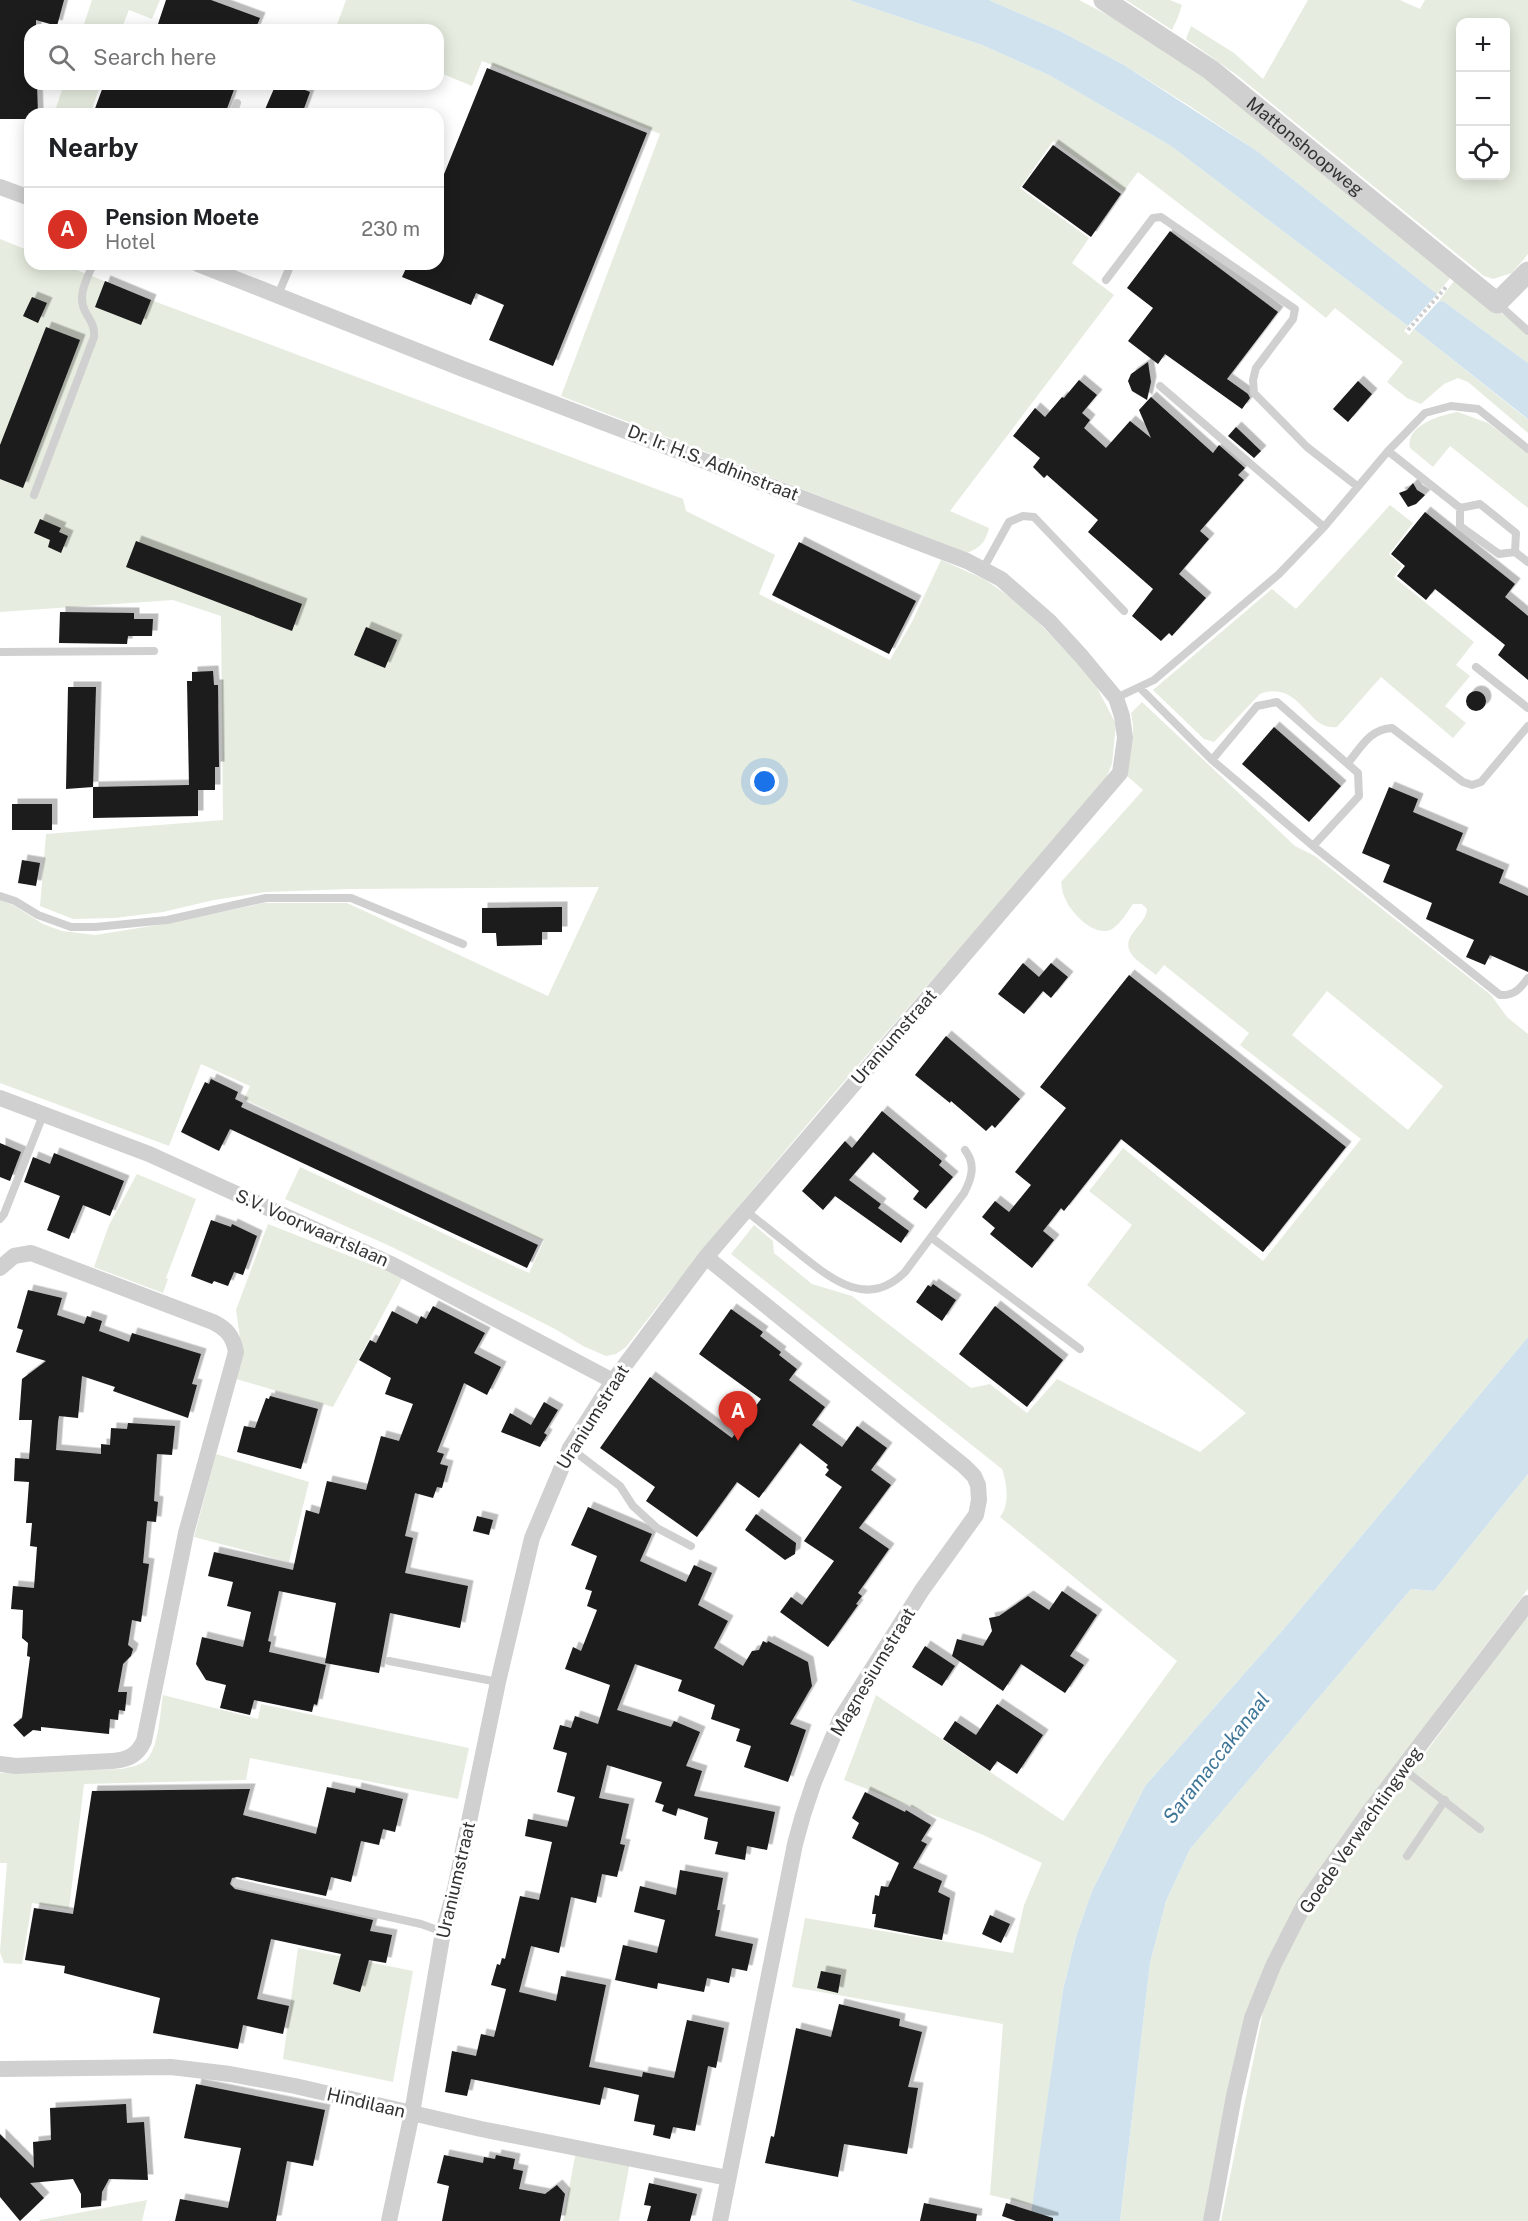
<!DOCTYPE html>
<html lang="en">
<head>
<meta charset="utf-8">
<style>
	:root { --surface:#fff; --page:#f6f6f6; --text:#202124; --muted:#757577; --line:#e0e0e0; --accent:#d93025 }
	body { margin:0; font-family:"Public Sans",sans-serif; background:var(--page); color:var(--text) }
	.controls { position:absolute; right:18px; top:18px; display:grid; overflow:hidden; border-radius:12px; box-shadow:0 3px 15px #0003 }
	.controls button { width:54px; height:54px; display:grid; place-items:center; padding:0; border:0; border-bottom:2px solid var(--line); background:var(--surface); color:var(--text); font:30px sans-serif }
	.you { position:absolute; left:765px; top:782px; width:21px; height:21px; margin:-15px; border:4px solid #fff; border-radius:50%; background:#1a73e8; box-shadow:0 0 0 9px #1a73e833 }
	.badge { display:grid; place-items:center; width:39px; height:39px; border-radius:50%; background:var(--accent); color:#fff; font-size:20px; font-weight:700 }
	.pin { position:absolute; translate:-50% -50px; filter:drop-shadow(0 2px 3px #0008) }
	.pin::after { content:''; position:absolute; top:32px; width:21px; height:18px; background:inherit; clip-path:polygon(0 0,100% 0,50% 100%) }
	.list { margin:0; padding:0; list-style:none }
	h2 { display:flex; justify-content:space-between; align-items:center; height:78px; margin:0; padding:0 24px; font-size:26px }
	h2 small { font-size:20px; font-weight:400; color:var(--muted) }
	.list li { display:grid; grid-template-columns:39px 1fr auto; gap:18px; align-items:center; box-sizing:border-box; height:84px; padding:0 24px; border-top:2px solid var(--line) }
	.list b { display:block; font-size:22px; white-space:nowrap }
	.list p { margin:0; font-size:20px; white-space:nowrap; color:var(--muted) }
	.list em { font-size:20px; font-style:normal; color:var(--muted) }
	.icon { flex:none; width:33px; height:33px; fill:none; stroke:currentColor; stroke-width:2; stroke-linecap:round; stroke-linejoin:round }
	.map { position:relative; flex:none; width:1528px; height:2221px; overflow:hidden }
	.search { position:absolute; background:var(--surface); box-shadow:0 3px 15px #0003; left:24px; top:24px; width:420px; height:66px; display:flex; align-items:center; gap:15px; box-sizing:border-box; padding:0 21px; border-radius:18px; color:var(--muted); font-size:22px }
	.panel { position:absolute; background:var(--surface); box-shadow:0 3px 15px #0003; left:24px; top:108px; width:420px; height:162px; border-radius:18px }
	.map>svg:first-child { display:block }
</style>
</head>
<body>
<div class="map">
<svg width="1528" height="2221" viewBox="0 0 1528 2221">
	<defs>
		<filter id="shadow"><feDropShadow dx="5.5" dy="-5.5" stdDeviation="0" flood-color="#0004"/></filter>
	</defs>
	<rect width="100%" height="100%" fill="#fff"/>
	<!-- green -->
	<path fill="#e6ecdf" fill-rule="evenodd" d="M92,0H160L152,19L129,10L121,30H82Z
		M346,0H849L982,45L1049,75L1171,146L1408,326L1404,331L1409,335L1414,329L1522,415L1528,419V433L1468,382L1458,378L1444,384L1421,404L1407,398L1387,382L1403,362L1335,308L1326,318L1281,282L1138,172L1123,192L1053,141L1020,188L1089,238L1072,263L1114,295L950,511L989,528C985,543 981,547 967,553L561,396L660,134L482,61L472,86L438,72V30H335Z
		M989,0H1079L1123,23L1234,98L1451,277L1437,294L1257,151L1188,105L1124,65L1060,31Z
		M1126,0H1170L1182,5L1178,17L1172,30Z
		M1308,0H1400L1420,9L1425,0H1528V254L1512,273L1493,279L1484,276L1238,76L1186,39L1191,26L1234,53L1263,79ZM1460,22H1506V176H1460Z
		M64,84H101L90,114H54Z
		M0,239L30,251V264H62L151,300L683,499L686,511L775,555L759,594L890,660L912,622L941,560L984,579L1023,606L1093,680L1116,724L1112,764L1104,783C943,969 777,1152 626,1347L616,1354L606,1356L583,1346L555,1329L392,1247L285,1199L300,1167L529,1273L544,1241L244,1099L250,1086L201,1064L169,1146L0,1083V900L13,905L43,924L62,931L95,935L164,924L264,903H347L548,996L599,887L351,889L265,892L214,900L163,912L115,918L73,919L40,906L46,834L223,820L221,616L173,600L0,612Z
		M1454,281L1520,326L1528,336V363L1443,301L1438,302Z
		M1458,412L1488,423L1528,453V508L1450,446L1433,467L1410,448C1405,425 1441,415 1458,412Z
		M1390,505L1413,523L1389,554L1402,566L1394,577L1474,642L1456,665L1470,676L1445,706L1466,723L1453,738L1381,677L1337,727C1307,732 1301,679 1260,694L1214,742L1204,739L1153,690L1272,589L1296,609Z
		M1142,702L1295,846L1315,856L1491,995L1507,1017L1528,1034V1337L1282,1631L1145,1786L1092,1891L1076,1937L1063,1990L1033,2205L990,2195L1003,2024L792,1987L805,1918L1013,1953L1024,1905L1042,1863L981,1834L844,1780L876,1695L1063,1821L1103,1762L1177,1661L1000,1517C1010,1505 1007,1483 1002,1469L731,1254L754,1225L773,1241L774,1253L812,1284L852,1296L971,1388L990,1384L1027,1413L1057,1379L1200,1452L1246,1413L1087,1285L1132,1225L1089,1191L1123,1148L1263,1261L1361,1139L1240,1045L1249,1033L1164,965L1156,975C1139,961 1116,951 1136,929C1141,922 1146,918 1147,909L1142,904H1133C1127,912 1118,929 1107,931C1089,933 1069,910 1064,896C1062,892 1062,886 1061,882L1143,790L1126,775C1131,754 1136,735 1131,713ZM1327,991L1443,1086L1408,1130L1292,1035Z
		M137,1174L196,1199L166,1278L168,1279L163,1293L94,1267L109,1225Z
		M268,1224L403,1277L333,1407L236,1379L241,1345L236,1310Z
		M216,1454L309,1482L289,1562L194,1537Z
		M1528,1474V1589L1441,1704L1279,1937L1204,2221H1120L1150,1963L1166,1901L1190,1849L1411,1589L1434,1591Z
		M1528,1617V2221H1221L1263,2012L1280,1966L1314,1903L1524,1620Z
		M163,1695L258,1719L261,1704L469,1748L458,1799L250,1758L246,1780L84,1784L69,1909L32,1903L22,1964L4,1963L0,1952L7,1863H0V1773L122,1769C129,1767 139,1766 145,1761C159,1750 160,1712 163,1695Z
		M298,1948L413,1971L393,2082L283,2059Z
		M576,2151L630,2162L619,2221H563Z
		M147,2200L142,2221H39L40,2220Z"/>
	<!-- water -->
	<path fill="#cfe2ee" d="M849,0H989L1060,31L1124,65L1257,151L1437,294L1408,326L1171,146L1049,75L982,45Z
		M1443,301L1528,363V419L1414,329L1438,302Z
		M1528,1337V1474L1434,1591L1411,1589L1190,1849L1166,1901L1150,1963L1120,2221H1030L1063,1990L1076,1937L1092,1891L1145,1786L1282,1631Z"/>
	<!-- building -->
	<path fill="#1a1a1a" filter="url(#shadow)" d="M0,0H64L57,26L36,20V30H30V84H37L38,114H30V119H0Z
		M166,0H211L260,18L255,30H156Z
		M487,68L647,133L553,366L489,340L504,305L476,293L471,305L402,277L408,264H438V189Z
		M104,84H236L225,114H93Z
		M276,84H290L310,92L302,114H263Z
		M1053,145L1121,194L1091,237L1022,187Z
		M1170,231L1278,312L1227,379L1248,394L1250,398L1242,409L1165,354L1158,364L1128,341L1153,308L1127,288Z
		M105,281L151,300L141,325L95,307Z
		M32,297L47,303L38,323L23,316Z
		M46,327L80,340L23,488L0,479V445Z
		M1148,362L1151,382L1147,400L1132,391L1128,381L1131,374Z
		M1079,380L1097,395L1082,413L1090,420L1084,428L1106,448L1130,421L1151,438L1139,410L1151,397L1213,453L1219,445L1245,468L1238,475L1244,480L1200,531L1209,539L1179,574L1206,598L1172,636L1169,633L1161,641L1132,616L1153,589L1088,532L1098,520L1047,475L1044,478L1033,467L1040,458L1013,436L1035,408L1045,417L1062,397L1064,398Z
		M1358,381L1372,394L1348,422L1333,409Z
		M1236,427L1261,451L1254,458L1228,436Z
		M1413,483L1417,490L1425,495L1416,504L1408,507L1399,493L1407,490Z
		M1425,512L1515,584L1505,597L1528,616V680L1498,655L1505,645L1435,589L1426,600L1397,576L1405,566L1391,554Z
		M40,519L61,528L59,532L68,536L61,553L48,547L50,540L34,533Z
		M136,541L302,604L292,631L126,567Z
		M799,542L916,601L889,654L772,595Z
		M60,612L134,613V619H153L152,636H128L127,644L59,643Z
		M366,627L397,640L385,668L354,655Z
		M213,671L214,685H218L219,767H215V790H198V816L93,818V787L189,785L187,681H192V672Z
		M68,687H96L93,787L66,789Z
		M1466 701a10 10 0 1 1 20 0a10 10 0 1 1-20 0Z
		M1274,727L1341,786L1309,822L1242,764Z
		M1389,787L1418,799L1413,812L1463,833L1456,850L1504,870L1499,883L1528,896V972L1490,955L1485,965L1466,957L1474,940L1426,919L1432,903L1383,882L1390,865L1362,853Z
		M12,804H52V830H12Z
		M22,860L40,863L36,886L18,883Z
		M562,907V932H542V945L497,946L496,933H482V908Z
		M1023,963L1039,977L1051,963L1068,977L1051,998L1043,991L1024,1014L998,994Z
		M1129,975L1346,1147L1263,1252L1121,1139L1064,1211L1061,1208L1043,1231L1054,1240L1032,1268L990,1234L995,1228L982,1217L995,1201L1009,1212L1031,1185L1015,1172L1066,1108L1040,1087Z
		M946,1036L1020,1099L995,1128L992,1125L986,1131L951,1101L950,1103L915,1075Z
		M211,1079L238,1092L235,1099L243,1103L241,1107L538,1245L527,1268L230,1129L219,1151L181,1132L205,1082L209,1084Z
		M882,1111L942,1161L939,1165L953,1177L926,1209L913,1199L919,1191L873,1152L849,1180L881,1204L878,1208L909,1231L901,1243L835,1196L823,1210L802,1191L845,1141L852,1148Z
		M0,1143L21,1152L10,1181L0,1177Z
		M54,1153L124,1181L110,1216L83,1205L69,1239L47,1230L60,1196L24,1182L33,1157L50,1164Z
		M211,1220L231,1227L232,1224L257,1236L243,1275L234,1272L228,1286L214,1281L212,1284L191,1276Z
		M933,1284L956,1300L942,1321L916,1302L928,1285L931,1287Z
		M28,1290L62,1298L57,1315L84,1324L87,1316L102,1321L99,1331L129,1342L132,1333L201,1354L192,1384L197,1385L188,1418L113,1391L115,1387L82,1376L78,1418L59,1416L58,1422L56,1450L101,1454V1444L110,1445L111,1428L127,1429L128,1423L175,1426L172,1455L157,1454L154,1501L158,1502L156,1522L147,1521L143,1563L149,1564L141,1622L132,1620L128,1645L133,1649L131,1656L123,1664L118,1692H127L125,1711L119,1710L118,1720L110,1719L109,1734L41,1727V1731L33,1730L24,1737L13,1725L22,1718L30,1657L27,1656L28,1643L22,1638L23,1610L11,1609L13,1586L34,1588L37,1547L30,1546L32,1523H26L29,1482L14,1481L15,1458L29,1459L32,1420H19L22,1379L46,1361L16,1352L23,1330L17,1328Z
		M433,1306L485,1333L474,1353L501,1367L487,1395L464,1383L437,1452L444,1454L440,1464L448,1466L442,1488L437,1487L433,1498L415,1493L405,1536L413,1538L405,1573L468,1586L460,1628L390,1613L379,1673L325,1663L336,1603L279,1591L268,1641L271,1642L269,1652L326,1665L317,1705L314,1704L312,1712L254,1700L250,1715L220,1708L226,1685L206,1680L196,1664L202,1637L243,1647L251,1612L227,1606L233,1582L208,1576L214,1552L293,1570L306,1510L319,1514L327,1481L366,1490L381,1436L399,1441L413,1404L385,1394L391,1378L359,1360L370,1340L376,1343L392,1311L417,1324L421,1316L426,1319Z
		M995,1306L1063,1360L1027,1407L959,1354Z
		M731,1309L763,1332L760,1336L781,1352L779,1355L797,1369L789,1380L825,1407L812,1425L842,1447L857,1426L887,1448L871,1470L891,1485L859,1528L889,1549L858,1593L862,1596L856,1604L858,1605L828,1647L780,1612L791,1597L802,1605L834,1561L804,1541L842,1487L825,1475L829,1470L826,1467L828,1465L800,1443L759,1498L737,1482L697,1537L646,1501L655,1487L600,1448L650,1377L732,1438L761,1399L699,1354Z
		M270,1396L318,1409L301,1469L237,1452L244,1426L255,1428L266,1398L269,1399Z
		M544,1402L558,1410L544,1433L547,1435L540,1447L501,1432L510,1413L531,1425Z
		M588,1507L652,1534L640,1561L686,1582L694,1565L712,1573L698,1605L728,1621L714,1648L743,1666L752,1651L759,1650L763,1641L767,1643L768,1641L808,1662L812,1686L790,1724L806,1730L788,1782L744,1767L751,1746L736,1741L740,1729L711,1719L715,1705L678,1691L682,1680L635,1664L617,1710L671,1727L674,1721L700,1732L686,1766L702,1771L694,1796L775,1812L767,1850L747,1846L745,1860L715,1854L718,1842L704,1839L708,1818L678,1808L676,1816L662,1811L664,1805L655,1802L662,1782L607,1765L599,1798L629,1804L620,1844L625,1845L617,1877L602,1874L596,1903L571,1897L559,1953L531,1946L519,1992L556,2001L561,1976L606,1985L589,2067L642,2077L643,2072L674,2078L687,2020L724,2028L716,2068L708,2066L695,2131L673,2127L670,2139L653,2135L655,2125L634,2121L639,2095L604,2087L600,2105L471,2079L467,2096L445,2092L452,2051L476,2056L481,2034L494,2037L506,1989L491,1985L497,1964L500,1965L502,1958L505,1959L520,1896L539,1900L552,1842L525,1836L528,1819L567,1827L575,1797L557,1792L567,1753L553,1749L560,1725L571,1728L575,1716L598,1724L610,1685L565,1669L573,1647L581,1651L597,1610L587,1606L592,1591L585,1589L597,1556L571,1545Z
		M756,1514L796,1543L795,1554L785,1560L745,1530Z
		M477,1516L493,1520L489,1535L473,1531Z
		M1062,1591L1097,1615L1070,1656L1084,1665L1065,1693L1021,1664L1003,1691L952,1656L957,1639L983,1646L992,1631L989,1618L999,1616L1028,1596L1049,1610Z
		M925,1646L955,1666L942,1686L912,1667Z
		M997,1704L1043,1735L1017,1774L997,1761L990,1771L943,1739L955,1721L976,1735Z
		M327,1787L355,1793L356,1788L403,1799L395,1832L383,1829L379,1845L361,1841L351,1882L331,1877L326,1896L237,1877L232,1878L230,1884L235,1889L373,1920L370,1931L392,1935L386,1963L369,1960L360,1992L333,1984L341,1954L271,1939L257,1999L289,2006L283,2034L243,2025L238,2049L153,2033L160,1998L64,1973L65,1966L25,1960L34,1908L73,1914L92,1791L250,1789L243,1815L316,1834Z
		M865,1792L905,1812L906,1810L931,1825L921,1841L927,1844L913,1868L942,1881L938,1892L950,1898L942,1940L874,1927L876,1914H872L875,1895L879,1896L881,1886L888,1887L899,1863L852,1838L859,1823L852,1818Z
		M680,1870L723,1878L717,1910H720L715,1936L753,1944L747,1971L732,1968L729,1983L707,1978L704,1992L658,1983L657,1989L615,1980L623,1945L657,1953L665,1920L634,1912L640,1886L676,1895Z
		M990,1915L1010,1924L1001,1943L982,1934Z
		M821,1971L841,1975L838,1993L817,1988Z
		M839,2004L900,2019L899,2026L922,2032L908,2087L918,2088L907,2154L844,2144L838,2177L765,2163L771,2136L774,2137L796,2028L831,2037Z
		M196,2084L325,2110L313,2166L287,2161L276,2221H175L180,2199L228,2208L241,2148L184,2138Z
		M126,2104L127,2123L144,2122L148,2180L109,2179L102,2192L101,2206L81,2208V2194L73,2179L30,2183L44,2198L20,2221L0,2197V2134L34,2168L33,2142L51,2140L50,2108Z
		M444,2155L483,2163L484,2157L495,2159L496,2155L515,2159L513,2169L523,2171L519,2189L545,2194L557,2185L565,2194L560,2221H442L449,2186L437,2183Z
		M649,2183L697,2194L690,2221H647L651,2206L644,2205Z
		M924,2203L977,2214L976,2221H920Z
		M1006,2203L1053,2218V2221H1016L1002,2216Z"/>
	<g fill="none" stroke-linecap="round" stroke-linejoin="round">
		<!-- path -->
		<path stroke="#cdcdcd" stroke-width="4" stroke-dasharray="3 3" stroke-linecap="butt" d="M1408,330L1447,286"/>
		<!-- service -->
		<path stroke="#d0d0d0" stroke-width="8" d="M233,114L237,103
			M1106,280L1153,218L1161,217L1295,309L1293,319L1256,368L1253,380L1254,393L1307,447L1357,486
			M278,295L291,264
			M1497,303L1528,331
			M1160,386L1324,527
			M1388,451L1460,508L1480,504L1516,533L1515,552
			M34,495L94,337C95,325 90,321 85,311C77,295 87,279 93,264
			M1460,508V526L1499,554L1515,552L1528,562
			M983,569L1009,522L1023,516L1034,517L1124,611
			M0,652L154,651
			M1476,667L1528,708
			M1140,688L1212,760L1313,846L1500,995C1514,996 1520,989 1528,978
			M1116,698L1154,680L1279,574L1324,527L1388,451L1425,413L1451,406L1478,409L1528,449
			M1212,760L1257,706L1277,702L1358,773L1359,796L1313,846
			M1348,763C1361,747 1370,729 1392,728L1463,782L1472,785L1481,782L1528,726
			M0,896L15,901L38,915L71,927H95L167,920L266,898H351L463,944
			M745,1210C762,1224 779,1237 796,1251C829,1277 866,1311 905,1272L964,1193C972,1178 976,1164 965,1150
			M0,1219L4,1214L43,1115
			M932,1238L1080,1349
			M570,1448L620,1486L633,1506L657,1528L691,1546
			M389,1661L498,1682
			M1403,1769L1480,1829
			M1407,1856L1445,1800
			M236,1883L421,1924L443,1932"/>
		<!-- minor -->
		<path stroke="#d0d0d0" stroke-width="16" d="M0,187L30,198
			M198,264L463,369L967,561L1001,579L1049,621L1082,657L1116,698L1122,716L1125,738L1120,773L706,1257L613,1381L570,1448L532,1538L498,1682L455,1889L443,1932L412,2113L389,2221
			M0,1098L149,1154L393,1265L613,1381
			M706,1257L964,1466L974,1476L978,1485L979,1500L976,1515L922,1590L840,1720L814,1782L803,1815L795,1844L720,2221
			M0,1268L14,1256L31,1253L213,1322C227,1329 233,1336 236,1352L186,1533L144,1741C137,1756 127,1760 112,1761L16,1766L0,1764
			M0,2069L171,2067L230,2074L295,2086L481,2129L728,2178
			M1211,2221L1234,2096L1252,2018L1273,1966L1304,1905L1366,1816L1528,1603"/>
		<!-- tertiary -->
		<path stroke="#d0d0d0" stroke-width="21" id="s1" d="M1104,0L1211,70L1497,303L1528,272"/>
	</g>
	<g text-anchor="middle" stroke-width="6" stroke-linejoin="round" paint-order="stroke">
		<!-- street labels -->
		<g font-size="18" fill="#333" stroke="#fff">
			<text dy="6" stroke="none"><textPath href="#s1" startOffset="249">Mattonshoopweg</textPath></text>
			<text transform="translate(713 463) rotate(21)" y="6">Dr. Ir. H.S. Adhinstraat</text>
			<text transform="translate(894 1037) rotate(-49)" y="6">Uraniumstraat</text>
			<text transform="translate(312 1228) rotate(24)" y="6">S.V. Voorwaartslaan</text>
			<text transform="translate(593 1417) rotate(-58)" y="6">Uraniumstraat</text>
			<text transform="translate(873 1672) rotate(-59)" y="6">Magnesiumstraat</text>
			<text transform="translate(1361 1830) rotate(-55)" y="6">Goede Verwachtingweg</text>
			<text transform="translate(456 1880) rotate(-77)" y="6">Uraniumstraat</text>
			<text transform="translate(366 2103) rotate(13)" y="6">Hindilaan</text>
		</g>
		<!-- water labels -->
		<g font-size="20" font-style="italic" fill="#3f7597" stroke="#fff">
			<text transform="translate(1216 1758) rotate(-52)" y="7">Saramaccakanaal</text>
		</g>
	</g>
</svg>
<div class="controls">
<button>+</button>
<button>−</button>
<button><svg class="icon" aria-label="locate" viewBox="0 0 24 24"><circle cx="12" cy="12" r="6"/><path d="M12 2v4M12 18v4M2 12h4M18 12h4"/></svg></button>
</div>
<div class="you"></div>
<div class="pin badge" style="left:738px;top:1441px">A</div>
<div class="search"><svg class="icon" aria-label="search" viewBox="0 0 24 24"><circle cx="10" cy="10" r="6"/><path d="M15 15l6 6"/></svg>Search here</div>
<section class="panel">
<h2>Nearby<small></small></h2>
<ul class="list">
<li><span class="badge">A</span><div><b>Pension Moete</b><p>Hotel</p></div><em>230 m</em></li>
</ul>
</section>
</div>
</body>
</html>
